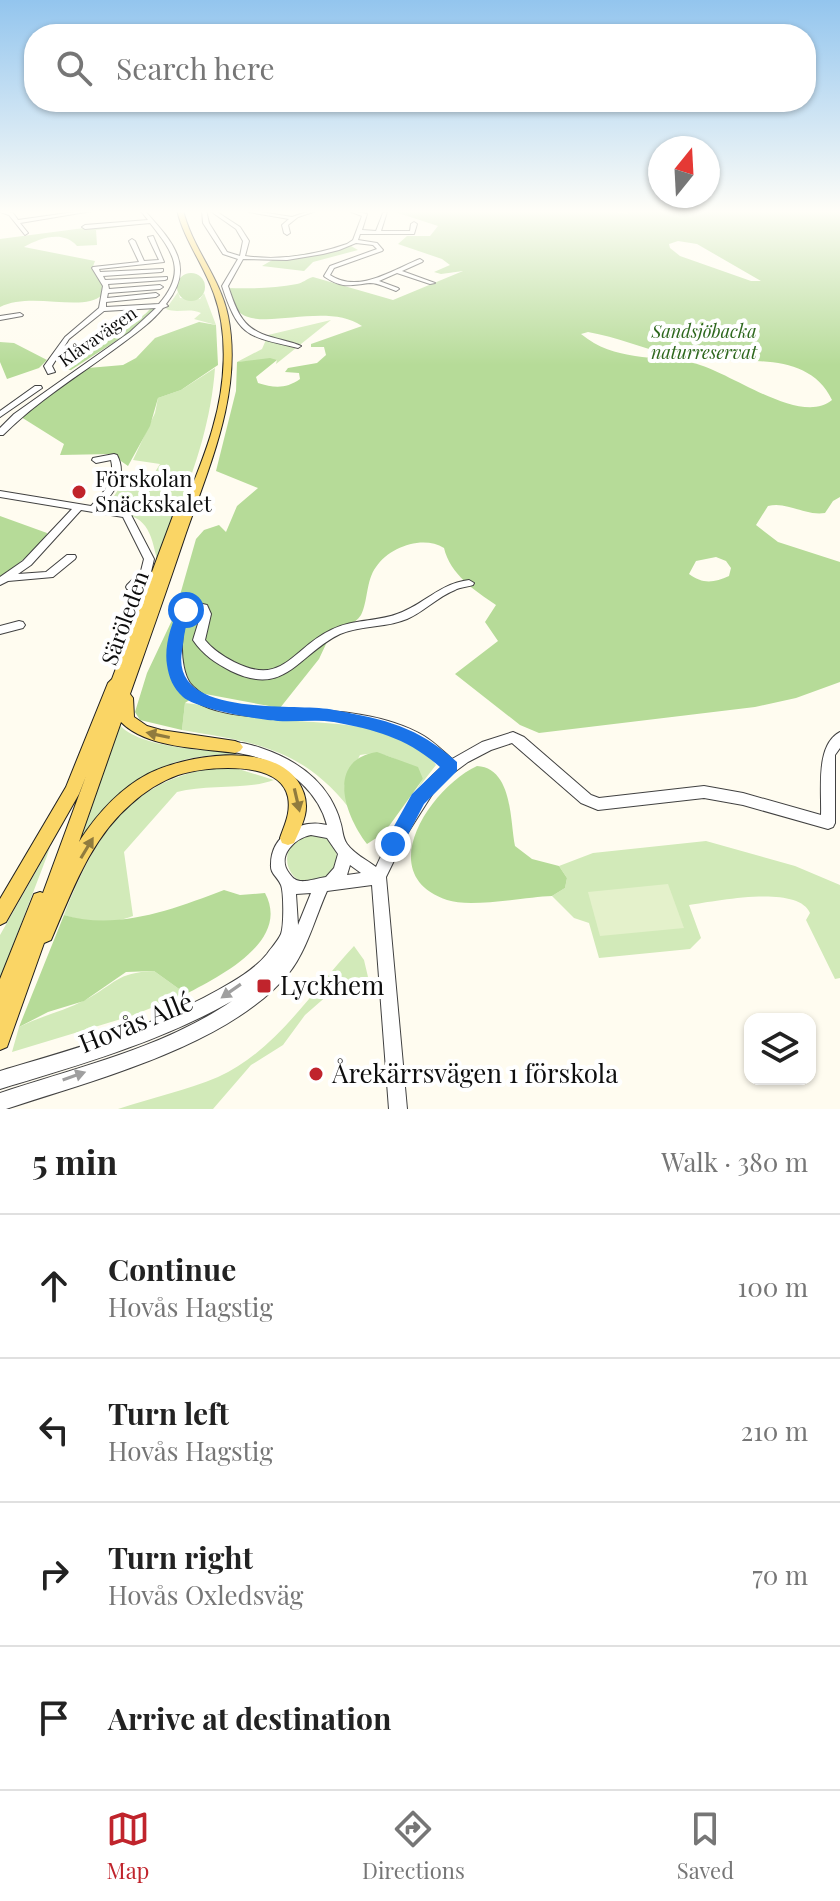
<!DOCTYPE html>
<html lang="en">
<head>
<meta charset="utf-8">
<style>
	:root { --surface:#fff; --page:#f2f2f2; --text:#222; --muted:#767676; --line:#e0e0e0; --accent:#c0242c }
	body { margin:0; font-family:"Playfair Display",serif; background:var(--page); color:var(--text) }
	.controls { position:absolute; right:24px; bottom:24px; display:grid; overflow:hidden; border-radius:16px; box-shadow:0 2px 6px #0004 }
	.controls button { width:72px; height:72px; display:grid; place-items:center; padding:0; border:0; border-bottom:2px solid var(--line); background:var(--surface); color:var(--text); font:40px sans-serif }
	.compass { position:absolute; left:648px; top:136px; width:72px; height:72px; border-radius:50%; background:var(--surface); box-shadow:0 2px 6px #0004; rotate:18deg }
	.stop { position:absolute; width:24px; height:24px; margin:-18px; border:6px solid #1a73e8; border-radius:50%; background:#fff }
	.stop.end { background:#1a73e8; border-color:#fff; box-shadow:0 2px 8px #0008 }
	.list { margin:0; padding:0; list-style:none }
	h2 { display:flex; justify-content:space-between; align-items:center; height:104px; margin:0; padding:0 32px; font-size:34px }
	h2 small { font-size:26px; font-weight:400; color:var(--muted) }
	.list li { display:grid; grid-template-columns:52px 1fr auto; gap:24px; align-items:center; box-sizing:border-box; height:144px; padding:0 32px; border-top:2px solid var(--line) }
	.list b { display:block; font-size:30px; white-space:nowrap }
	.list p { margin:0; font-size:26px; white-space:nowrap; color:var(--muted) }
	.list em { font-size:26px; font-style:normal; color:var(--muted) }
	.icon { flex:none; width:44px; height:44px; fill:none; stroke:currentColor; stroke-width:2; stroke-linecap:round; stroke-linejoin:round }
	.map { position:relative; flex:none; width:840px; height:1109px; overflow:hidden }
	.search { position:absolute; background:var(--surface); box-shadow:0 2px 6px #0004; left:24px; right:24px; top:24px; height:88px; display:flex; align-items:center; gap:20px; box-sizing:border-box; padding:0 28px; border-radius:32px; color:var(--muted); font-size:30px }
	.sheet { height:680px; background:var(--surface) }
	nav { display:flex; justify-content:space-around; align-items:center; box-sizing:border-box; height:112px; border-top:2px solid var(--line); background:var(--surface); font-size:22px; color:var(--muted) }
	nav a { display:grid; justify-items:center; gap:4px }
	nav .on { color:var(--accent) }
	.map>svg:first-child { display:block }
</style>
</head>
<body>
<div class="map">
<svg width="840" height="1109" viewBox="0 0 840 1109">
	<rect width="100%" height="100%" fill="#fffcf0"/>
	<!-- green -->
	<path fill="#d2eab9" d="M178,292L180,298L200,299L204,293L216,325L194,319L201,313C188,307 179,314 166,309Z
		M331,320L276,364L277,360L237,362L262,349L268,335Z
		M215,368C210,437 184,498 157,560C149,522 144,517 106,508L122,484L147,485L160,464L133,460L155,413L158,398L181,390Z
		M185,703C212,705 237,715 264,718C315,725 404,718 436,765L415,792L423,779C402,762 389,750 360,755L344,786L349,808C302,748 253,742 182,730Z
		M119,724C139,749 207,749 239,754C145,755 128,787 74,854Z
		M229,766L274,780C248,790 207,784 177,792L124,852L133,916C108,925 89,923 64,915C97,831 133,775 229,766Z
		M287 859a25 25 0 1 1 50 0a25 25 0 1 1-50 0Z
		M706,841L795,866L840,885V978L835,979L806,920L810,913C798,884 716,901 689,905L701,938L690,949L599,958L589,923L574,918L552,896L565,888L567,878L559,866L593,853Z
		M50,847L47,856L0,979V935Z
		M354,946L364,960L368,977L329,994L305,1015L283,1045L251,1065L213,1109H118C151,1098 187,1090 218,1077C276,1051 312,991 354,946Z
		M154,971L186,994L131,1016L12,1052L19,1027C41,1016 64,1011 85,1000C117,983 115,973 154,971Z"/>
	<!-- forest -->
	<path fill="#b6db98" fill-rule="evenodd" d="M389,210H599L628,214L624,210H840V497L833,501L825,513C804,516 787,501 768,506L756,525L778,542L840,562V682L796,698L755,707L539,733L520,725L455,674L498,641L485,622L496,605C475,591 450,574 444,548C424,535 390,546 376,567C366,580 368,602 361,615C355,625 343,626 333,629L319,659L280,708L200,693L185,703L182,730L140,720L135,712L147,673L174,616L196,539L204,530L219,525L226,532L237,506L258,488L216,471L236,391L237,362L270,358L277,360L256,377L258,383C274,388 286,389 300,379L299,373L285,372L288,368L317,363L326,355L324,347H311V344L362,326C325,301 259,333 238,311C232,306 230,295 227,288C251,289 274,288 297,284C303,283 306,279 313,277L393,300L463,271L441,274L434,272L450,265L442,259L398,244L407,236H430L438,226ZM678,241L697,244L761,281H751L680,256L670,248L669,244ZM588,332C617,337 643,348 672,356C722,370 804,341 832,400C800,427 728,370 693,363C654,355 615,362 581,334ZM716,557L726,561L731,568L729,576C714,583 702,584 689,574L696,561Z
		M130,222L134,225L96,230L97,245L77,246C63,230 40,238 24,247L95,261L92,269L102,285V295C83,313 32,291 0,307V239Z
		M351,246L358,250L313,262L304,271L262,266L274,259Z
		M177 287a14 14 0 1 1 28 0a14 14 0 1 1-28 0Z
		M150,309H156L133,330L71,370H63L85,346L99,341L97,337L88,339C102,318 129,334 150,309Z
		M199,322L216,325L218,365L181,390L158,398L150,426L128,466L111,454L60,455L64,444L21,417L88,368L123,365L136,358L155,338Z
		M0,342L14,343L47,360L39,368L7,379L0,362Z
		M0,516L47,533L46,540L0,579Z
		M377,752L418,767L423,779L384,833L367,844C344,814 326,760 377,752Z
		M477,766C513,768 510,822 515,846L532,859L559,866L567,878L565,888L552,896C525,897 471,908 447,900C372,875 430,788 477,766Z
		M224,890L240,895L265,893C291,941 220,976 186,994L154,971L126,972L84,1001L48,1012L19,1027L64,915C117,931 174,909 224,890Z"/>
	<!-- pitch -->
	<path fill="#e4f1cb" d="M668,884L684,928L600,936L588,892Z"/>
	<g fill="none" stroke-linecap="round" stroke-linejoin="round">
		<!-- minor casing -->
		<g stroke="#414141" stroke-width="2">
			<path id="minor" d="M0,210L13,213L18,220L89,210H98L20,223L28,233L25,235L9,215L0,212Z
				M140,210H144C171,240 197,266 166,304L168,306L163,308C150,324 132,336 116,348C78,376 37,401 3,435H0V428L14,414L130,332L156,308L104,311L69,339L52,366L55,372L48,374L44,366L65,337L99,308L103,286L92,268L93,267L139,262L129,241L132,239L135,241L144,261L159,260L148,237L153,236L164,262L99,269L100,272L163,269V271L161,272L103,276L105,280L167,277V279L165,280L108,284L109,289L160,285L163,287L160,289L108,293L107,298L156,293L159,295L156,297L106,302V307L159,304C187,272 174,253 150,223L85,229L82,227L85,225L148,220Z
				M202,210H206L209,223L227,252L240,256L243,241L236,229L209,210H214L240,227L249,241L245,256C278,261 315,255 347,244L353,240L362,216L346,210L367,214L362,230L376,231L383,213L387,212L381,231H410L411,224L414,222L417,224L414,234H360L358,240L377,243L383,250L382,251L334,268L330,275C359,294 392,270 420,259L423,261L422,262L402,271L435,283L430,284L397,273L379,281L398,288L399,289L396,291C388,288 378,283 370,283C350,285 343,289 325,277L324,276L330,266L377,249L373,245L356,243L339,250L323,254L287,260L243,259L228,286C237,312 242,329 271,337C281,340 292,342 301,346L298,348C248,336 239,338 222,286L238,259L223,254L203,223Z
				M247,210L292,217L313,210H319L298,217L288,225L290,233L287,235L284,233L282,225L289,219L249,212Z
				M20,313L23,315L22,316L0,320V316Z
				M35,386H41L42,388L0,417V411Z
				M114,454L117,455C128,476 114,492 100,508L130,513L154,559L151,572L135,589H127L126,587L127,585L141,571L144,559L123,517L81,510L31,565L18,574L46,572L67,555H75L76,557L75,559L53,577L8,581L0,585V577L23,561L72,509L0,497V491L91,506C104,493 116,479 111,460L96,463L92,460L93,458Z
				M469,580L474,583L473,585C467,587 460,587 455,590C437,597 424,612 407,619C386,628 361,625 340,634C298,654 286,698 231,671C216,663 203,655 193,640L201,614L199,611L195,610C178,621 179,667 190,683C194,688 203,695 209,698C234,710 266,709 293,709C335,710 387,714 424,736C434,742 443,751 452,759L482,742L513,732L524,737L591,795L599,798L704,786L743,793L821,815C822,790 815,745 840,732V748L835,755V823L833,827L828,829L743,805L704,798L598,810L581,803L512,743L491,750L468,762L449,776L433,793L407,834L386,877L407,1109H389L372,885L327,891C315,918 307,950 289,973C229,1046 93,1080 6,1109H0V1093C78,1067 163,1048 232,1001C160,1042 79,1065 0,1089V1071C74,1049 150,1028 218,990C234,981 255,969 267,954C271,948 278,941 281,934C284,926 284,893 281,885C277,876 270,874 271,864C271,835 301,818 327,825C319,794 292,770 262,759C252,755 241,754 230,751L229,747L230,743C240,741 251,745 261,748C288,757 314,772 330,798C334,805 338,813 340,821C343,829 342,837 347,844C354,854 367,860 376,867C393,830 411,793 443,766C433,758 425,749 414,743C392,730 363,724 338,721C296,714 200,728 178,683C175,677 172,672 171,666C170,658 171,649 171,641C173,624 176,608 194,602L207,605L211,614L205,640C213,650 223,656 234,662C284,687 291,649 331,630C352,619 376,622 397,614C424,605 438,584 469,580ZM311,835L327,838L338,854L334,868L326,877C318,878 307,882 300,881C294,880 292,877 289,873C276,856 295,838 311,835ZM350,865L361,873L347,875ZM311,893L298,925L296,894Z
				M19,621L23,622L25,625L23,628L0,634V626Z"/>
		</g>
		<!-- major casing -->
		<g stroke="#1f1f1f" stroke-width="2">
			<path id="major" d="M177,210H183C192,248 220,277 228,316C243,391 210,464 186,533C168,587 149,640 130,694L133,698L134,717L147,726L161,730L235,741L240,743L243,747L240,751L235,753C200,748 146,748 121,722L79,842C97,814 118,790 148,774C185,755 268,741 297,780C304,790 308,802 305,815C303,824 298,834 294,843L288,845L282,843L280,838C285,824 291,812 288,797C280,759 205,766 178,775C161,781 144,792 131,804C90,839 72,892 51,940L44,943L7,1047L0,1050V979L34,894L40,892L43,893L86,776L79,794L6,922L0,925V899L66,787L108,683L112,679L177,505L179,503L186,502C195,478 206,453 213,427C225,386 229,335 214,294C204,265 184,240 177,210Z"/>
		</g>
		<!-- minor -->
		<use href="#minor" fill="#fff" fill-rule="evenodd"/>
		<!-- major -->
		<use href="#major" fill="#fad565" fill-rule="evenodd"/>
	</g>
	<!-- one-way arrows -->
	<defs><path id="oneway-solid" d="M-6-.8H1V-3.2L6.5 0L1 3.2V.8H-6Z" transform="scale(2)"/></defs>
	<g fill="#907b3e">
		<use href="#oneway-solid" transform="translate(158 735) rotate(-168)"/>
		<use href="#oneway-solid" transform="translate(297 800) rotate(77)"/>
		<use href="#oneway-solid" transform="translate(87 848) rotate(-59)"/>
	</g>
	<g fill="#9f9f9f">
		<use href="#oneway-solid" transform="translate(231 991) rotate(145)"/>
		<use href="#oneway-solid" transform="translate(74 1076) rotate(-19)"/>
	</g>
	<!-- sky -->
	<linearGradient id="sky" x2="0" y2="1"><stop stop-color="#93c5ee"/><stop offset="0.58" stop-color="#fffef8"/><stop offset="1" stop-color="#fffef8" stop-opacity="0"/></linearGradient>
	<rect width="840" height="365" fill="url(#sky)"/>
	<!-- route -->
	<path fill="#1a73e8" d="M181,606L193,610C185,622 184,637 182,651C170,720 296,702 334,710C387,720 416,726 457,762V771L424,804L400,850L393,852L384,844L412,794L440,767C407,738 376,730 334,722C316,719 297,722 278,721C259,720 197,709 183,697C173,688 169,678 167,665C164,647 171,622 181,606Z"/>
	<!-- markers -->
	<g fill="#c0242c" stroke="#fff" stroke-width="3">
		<circle cx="79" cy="492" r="8"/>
		<rect x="256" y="978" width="16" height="16" rx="4"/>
		<circle cx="316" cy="1074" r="8"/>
	</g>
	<g text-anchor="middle" stroke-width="8" stroke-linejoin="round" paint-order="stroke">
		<!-- far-park labels -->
		<g font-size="18" font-style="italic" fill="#2d671d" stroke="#fff">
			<text x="704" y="338">Sandsjöbacka<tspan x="704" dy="21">naturreservat</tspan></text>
		</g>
		<!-- far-street labels -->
		<g font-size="18" fill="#0e0e0e" stroke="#fff">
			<text transform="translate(98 337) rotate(-35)" y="6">Klåvavägen</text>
		</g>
		<!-- poi labels -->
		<g font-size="22" fill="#0e0e0e" stroke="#fff" text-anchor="start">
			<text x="95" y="487">Förskolan<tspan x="95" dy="25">Snäckskalet</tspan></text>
		</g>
		<!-- street labels -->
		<g font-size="22" fill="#0e0e0e" stroke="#fff">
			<text transform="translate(125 618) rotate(-70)" y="8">Säröleden</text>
		</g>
		<!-- near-poi labels -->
		<g font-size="26" fill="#0e0e0e" stroke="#fff" text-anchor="start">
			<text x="280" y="995">Lyckhem</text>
			<text x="332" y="1083">Årekärrsvägen 1 förskola</text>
		</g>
		<!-- near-street labels -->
		<g font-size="26" fill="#0e0e0e" stroke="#fff">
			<text transform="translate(136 1023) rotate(-22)" y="9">Hovås Allé</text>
		</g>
	</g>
</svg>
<div class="controls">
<button><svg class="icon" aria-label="layers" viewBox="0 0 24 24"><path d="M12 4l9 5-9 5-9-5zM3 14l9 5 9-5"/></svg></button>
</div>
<svg class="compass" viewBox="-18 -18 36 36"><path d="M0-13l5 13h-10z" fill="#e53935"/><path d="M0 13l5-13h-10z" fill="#767676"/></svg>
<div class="stop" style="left:186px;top:610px"></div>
<div class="stop end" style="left:393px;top:844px"></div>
<div class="search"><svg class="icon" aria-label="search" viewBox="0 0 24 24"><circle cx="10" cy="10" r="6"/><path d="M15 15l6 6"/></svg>Search here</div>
</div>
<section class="sheet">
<h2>5 min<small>Walk · 380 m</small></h2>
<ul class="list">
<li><svg class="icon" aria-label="ahead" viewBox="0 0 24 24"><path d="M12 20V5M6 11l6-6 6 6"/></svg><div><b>Continue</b><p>Hovås Hagstig</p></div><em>100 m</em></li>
<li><svg class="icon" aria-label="left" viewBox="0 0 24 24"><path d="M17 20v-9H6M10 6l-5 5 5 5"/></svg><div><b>Turn left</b><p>Hovås Hagstig</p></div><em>210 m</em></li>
<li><svg class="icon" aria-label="right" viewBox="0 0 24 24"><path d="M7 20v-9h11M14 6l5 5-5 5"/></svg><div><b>Turn right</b><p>Hovås Oxledsväg</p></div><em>70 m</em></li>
<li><svg class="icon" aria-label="arrive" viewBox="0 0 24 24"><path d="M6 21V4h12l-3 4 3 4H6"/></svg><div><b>Arrive at destination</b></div></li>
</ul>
</section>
<nav>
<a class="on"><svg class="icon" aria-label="map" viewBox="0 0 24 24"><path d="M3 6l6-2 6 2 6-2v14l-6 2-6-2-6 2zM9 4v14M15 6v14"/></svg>Map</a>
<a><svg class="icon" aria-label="directions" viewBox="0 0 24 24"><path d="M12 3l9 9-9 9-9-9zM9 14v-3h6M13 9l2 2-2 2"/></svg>Directions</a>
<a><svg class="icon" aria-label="saved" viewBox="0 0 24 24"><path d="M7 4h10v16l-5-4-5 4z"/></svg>Saved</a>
</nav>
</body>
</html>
